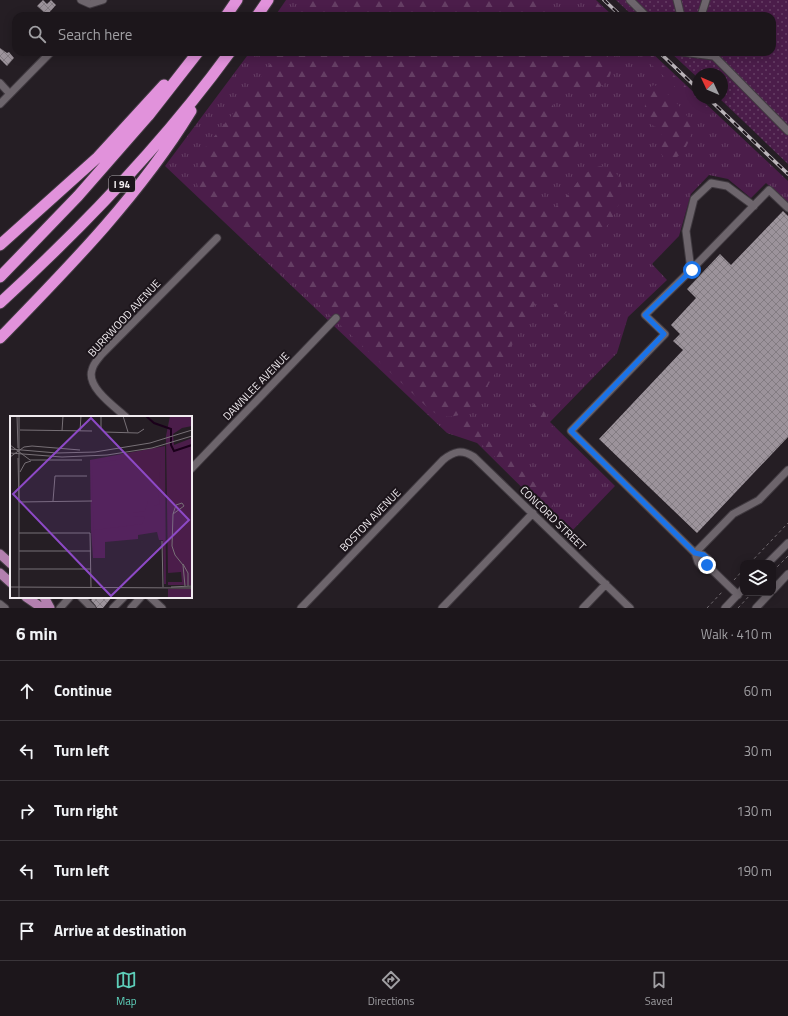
<!DOCTYPE html>
<html lang="en">
<head>
<meta charset="utf-8">
<style>
	:root { --surface:#1c161b; --page:#292328; --text:#f1f3f6; --muted:#a09fa3; --line:#3a353a; --accent:#5dceb9 }
	body { margin:0; font-family:"Titillium Web",sans-serif; background:var(--page); color:var(--text) }
	.controls { position:absolute; right:12px; bottom:12px; display:grid; overflow:hidden; border-radius:8px; box-shadow:0 2px 10px #0003 }
	.controls button { width:36px; height:36px; display:grid; place-items:center; padding:0; border:0; border-bottom:1px solid var(--line); background:var(--surface); color:var(--text); font:20px sans-serif }
	.compass { position:absolute; left:692px; top:68px; width:36px; height:36px; border-radius:50%; background:var(--surface); box-shadow:0 2px 10px #0003; rotate:314deg }
	.stop { position:absolute; width:12px; height:12px; margin:-9px; border:3px solid #1a73e8; border-radius:50%; background:#fff }
	.stop.end { background:#1a73e8; border-color:#fff; box-shadow:0 1px 4px #0008 }
	.list { margin:0; padding:0; list-style:none }
	h2 { display:flex; justify-content:space-between; align-items:center; height:52px; margin:0; padding:0 16px; font-size:17px }
	h2 small { font-size:13px; font-weight:400; color:var(--muted) }
	.list li { display:grid; grid-template-columns:26px 1fr auto; gap:12px; align-items:center; box-sizing:border-box; height:60px; padding:0 16px; border-top:1px solid var(--line) }
	.list b { display:block; font-size:15px; white-space:nowrap }
	.list em { font-size:13px; font-style:normal; color:var(--muted) }
	.icon { flex:none; width:22px; height:22px; fill:none; stroke:currentColor; stroke-width:2; stroke-linecap:round; stroke-linejoin:round }
	.map { position:relative; flex:none; width:788px; height:608px; overflow:hidden }
	.search { position:absolute; background:var(--surface); box-shadow:0 2px 10px #0003; left:12px; right:12px; top:12px; height:44px; display:flex; align-items:center; gap:10px; box-sizing:border-box; padding:0 14px; border-radius:12px; color:var(--muted); font-size:15px }
	.sheet { height:352px; background:var(--surface) }
	nav { display:flex; justify-content:space-around; align-items:center; box-sizing:border-box; height:56px; border-top:1px solid var(--line); background:var(--surface); font-size:11px; color:var(--muted) }
	nav a { display:grid; justify-items:center; gap:2px }
	nav .on { color:var(--accent) }
	.map>svg:first-child { display:block }
</style>
</head>
<body>
<div class="map">
<svg width="788" height="608" viewBox="0 0 788 608">
	<defs>
		<pattern id="grass-tufts" width="24" height="20" patternUnits="userSpaceOnUse"><rect width="24" height="20" fill="#4b1d4a"/><path d="M3 7l-1-3M5 7V3M7 7l1-3M15 17l-1-3M17 17v-4M19 17l1-3" fill="none" stroke="#653e64"/></pattern>
		<pattern id="forest-firs" width="22" height="20" patternUnits="userSpaceOnUse"><rect width="22" height="20" fill="#4b1d4a"/><path d="M5 1l3.5 6h-7zM16 11l3.5 6h-7z" fill="#653e64"/></pattern>
		<pattern id="park-dots" width="8" height="8" patternUnits="userSpaceOnUse"><rect width="8" height="8" fill="#4b1d4a"/><path d="M2 2h.1M6 6h.1" fill="none" stroke="#653e64" stroke-width="1.8" stroke-linecap="round"/></pattern>
		<pattern id="building-cross-hatch" width="8" height="8" patternUnits="userSpaceOnUse"><rect width="8" height="8" fill="#9c939b"/><path d="M0 0l8 8M0 8l8-8" fill="none" stroke="#837c82"/></pattern>
	</defs>
	<rect width="100%" height="100%" fill="#251e24"/>
	<!-- grass -->
	<path fill="url(#grass-tufts)" d="M286,0H596L613,16H275Z
		M250,52H651L788,181V204L766,183L751,198L728,179L709,175L691,194L679,236L652,264L667,280L628,317L617,353L550,422L615,486L569,534L477,443L447,433L165,166Z"/>
	<!-- forest -->
	<path fill="url(#forest-firs)" d="M306,0H539L551,16H299Z
		M582,0H594L611,16H599Z
		M279,52H604C617,64 612,83 596,89C584,94 556,75 553,98C550,118 573,125 579,141C578,147 576,152 573,156C564,167 529,189 543,207L554,208C571,197 576,176 595,168C601,165 610,167 615,172C636,195 602,236 584,252C576,258 566,263 559,270C555,274 551,279 547,284L480,399C465,416 447,424 428,408L202,194L197,184L196,174L204,149L248,95Z
		M638,52H649L711,110L712,114L706,116Z
		M654,85C666,89 686,112 692,124C692,139 685,154 671,161C654,157 665,143 661,133C659,128 655,127 651,124C642,117 645,101 647,91L648,88Z
		M554 308a7 7 0 1 1 14 0a7 7 0 1 1-14 0Z
		M536,402L541,404L549,423L573,447V452L568,451L533,414L530,409Z
		M466,417H469L472,425L491,443L509,455L526,476L550,495L554,503L552,508H547L486,448L472,438L452,429L454,421Z"/>
	<!-- park -->
	<path fill="url(#park-dots)" d="M616,0H788V164L719,98H722V74H698V78L670,52H772V16H633Z"/>
	<!-- building -->
	<path fill="url(#building-cross-hatch)" d="M43,0L47,4L51,0L56,5L47,15L37,6Z
		M0,48L7,53L9,52L14,58L7,66L0,59Z
		M783,211L788,216V437L697,533L599,439L683,350L673,341L680,334L671,325L696,298L687,289L720,254L731,265Z
		M94,597H112L103,608H97L91,600Z"/>
	<g fill="none" stroke-linecap="round" stroke-linejoin="round">
		<!-- minor casing -->
		<g stroke="#403a40" stroke-width="9">
			<path id="minor" d="M81,0L90,4L103,0
				M630,0L646,16
				M677,0L681,16
				M701,16L706,0
				M682,52L713,56
				M710,52L788,131
				M0,83L10,94
				M0,104L51,52
				M691,270L686,231L694,199L711,183L727,186L754,206
				M126,417C115,407 86,387 92,370C93,364 98,359 102,354L217,238
				M191,469L336,318
				M695,553L733,514L759,500L788,470
				M695,553L703,555L709,560L707,565
				M768,563L788,543
				M707,565L703,568L698,562L695,553L571,431L665,334L645,315L691,270L769,190L788,208
				M707,565L738,595
				M773,590L788,574
				M81,597L92,608
				M150,597L162,608
				M0,604L5,608
				M60,608L70,597
				M113,608L124,597
				M131,608L141,597
				M301,608L443,460C454,451 462,449 474,457L630,608
				M442,608L533,513
				M583,608L606,584
				M725,608L743,589
				M756,608L770,593"/>
		</g>
		<!-- major casing -->
		<g stroke="#403a40" stroke-width="11">
			<path id="major" d="M0,554L11,564
				M0,573L11,583
				M26,597L42,608
				M44,597L50,608"/>
		</g>
		<!-- highway casing -->
		<g stroke="#403a40" stroke-width="13">
			<path id="highway" d="M226,16L237,0
				M257,16L268,0
				M0,245L98,157L164,85
				M0,277L78,196L148,116L198,52
				M0,303C84,226 163,144 230,52
				M0,338C69,267 139,196 191,111"/>
		</g>
		<!-- path -->
		<path stroke="#726c71" stroke-width="1" stroke-dasharray="3 3" stroke-linecap="butt" d="M750,563L788,523
			M773,571L788,556
			M734,580L743,570
			M707,608L723,591
			M738,608L752,593"/>
		<!-- minor -->
		<use href="#minor" stroke="#6d656c" stroke-width="7"/>
		<!-- major -->
		<use href="#major" stroke="#b380af" stroke-width="9"/>
		<!-- highway -->
		<use href="#highway" stroke="#e192db" stroke-width="11"/>
		<!-- rail casing -->
		<g stroke="#bbb5ba" stroke-width="3.5">
			<path id="rail" d="M604,0L621,16
				M659,52L698,89
				M708,98L788,174"/>
		</g>
		<!-- rail -->
		<use href="#rail" stroke="#1c151b" stroke-width="2" stroke-dasharray="6" stroke-linecap="butt"/>
	</g>
	<g fill="none" stroke-linecap="round" stroke-linejoin="round">
		<!-- route -->
		<path stroke="#1a73e8" stroke-width="5" d="M692,270L645,315L664,334L571,431L695,553L704,555L709,560L707,565"/>
	</g>
	<g text-anchor="middle" stroke-width="4" stroke-linejoin="round" paint-order="stroke">
		<!-- shield labels -->
		<rect fill="#1c151b" stroke="#b1acb0" stroke-width="1" x="109" y="176" width="26" height="16" rx="3"/>
		<g font-size="10" font-weight="bold" fill="#f1ecf0">
			<text x="122" y="188">I 94</text>
		</g>
		<!-- street labels -->
		<g font-size="11" fill="#f1ecf0" stroke="#1c151b">
			<text transform="translate(124 318) rotate(-47)" y="4">BURRWOOD AVENUE</text>
			<text transform="translate(256 386) rotate(-46)" y="4">DAWNLEE AVENUE</text>
			<text transform="translate(553 518) rotate(44)" y="4">CONCORD STREET</text>
			<text transform="translate(370 520) rotate(-46)" y="4">BOSTON AVENUE</text>
		</g>
	</g>
	<!-- overview -->
	<g transform="translate(10 416)">
		<rect width="182" height="182" fill="#251e24"/>
		<path d="M155,30L156,168H154L153,124H149L147,116L128,119V123L95,126V142H83L81,114L80,44Z" fill="#4b1d4a"/>
		<path d="M124,41H146L151,45L148,76L150,88L144,90L138,85L135,95L123,97V100L135,101L132,108L85,114L84,137L82,51L87,47Z" fill="#4b1d4a"/>
		<path d="M160,0H182V10L172,12L163,18L164,29L182,22V169H158V166H172L171,156L158,157L156,20ZM158,173H182V182H158Z" fill="#4b1d4a"/>
		<path fill="none" stroke="#1a001a" stroke-width="2" d="M136,0L144,7L161,13V29L164,35L182,29"/>
		<path fill="none" stroke="#777076" stroke-width="1" d="M7,0L8,32M91,0V12L94,16L128,17L134,13M113,0L118,16M10,14L82,15M52,15L53,0M70,15L71,0M0,29L20,44H72M0,33L47,37L85,36L140,27L182,14M0,37L52,41L97,39L142,32L182,20M0,41L14,31L22,30L70,34M8,42L9,86M10,56L15,47L21,45M43,85L45,60H77M9,86L82,85M163,98L166,89L172,87L174,90L163,98L162,130L165,139L173,149L175,170M9,117H80L81,171M152,125L153,171M9,135H81M173,148L178,157V170M9,153H81M0,171L182,172M161,171L182,170M9,182V0"/>
		<path fill="#8d49c6" fill-opacity="0.15" stroke="#8d49c6" stroke-width="2" d="M81,2L179,104L101,180L3,78Z"/>
		<rect width="182" height="182" fill="none" stroke="#f1ecf0" stroke-width="2"/>
	</g>
</svg>
<div class="controls">
<button><svg class="icon" aria-label="layers" viewBox="0 0 24 24"><path d="M12 4l9 5-9 5-9-5zM3 14l9 5 9-5"/></svg></button>
</div>
<svg class="compass" viewBox="-18 -18 36 36"><path d="M0-13l5 13h-10z" fill="#e53935"/><path d="M0 13l5-13h-10z" fill="#a09fa3"/></svg>
<div class="stop" style="left:692px;top:270px"></div>
<div class="stop end" style="left:707px;top:565px"></div>
<div class="search"><svg class="icon" aria-label="search" viewBox="0 0 24 24"><circle cx="10" cy="10" r="6"/><path d="M15 15l6 6"/></svg>Search here</div>
</div>
<section class="sheet">
<h2>6 min<small>Walk · 410 m</small></h2>
<ul class="list">
<li><svg class="icon" aria-label="ahead" viewBox="0 0 24 24"><path d="M12 20V5M6 11l6-6 6 6"/></svg><div><b>Continue</b></div><em>60 m</em></li>
<li><svg class="icon" aria-label="left" viewBox="0 0 24 24"><path d="M17 20v-9H6M10 6l-5 5 5 5"/></svg><div><b>Turn left</b></div><em>30 m</em></li>
<li><svg class="icon" aria-label="right" viewBox="0 0 24 24"><path d="M7 20v-9h11M14 6l5 5-5 5"/></svg><div><b>Turn right</b></div><em>130 m</em></li>
<li><svg class="icon" aria-label="left" viewBox="0 0 24 24"><path d="M17 20v-9H6M10 6l-5 5 5 5"/></svg><div><b>Turn left</b></div><em>190 m</em></li>
<li><svg class="icon" aria-label="arrive" viewBox="0 0 24 24"><path d="M6 21V4h12l-3 4 3 4H6"/></svg><div><b>Arrive at destination</b></div></li>
</ul>
</section>
<nav>
<a class="on"><svg class="icon" aria-label="map" viewBox="0 0 24 24"><path d="M3 6l6-2 6 2 6-2v14l-6 2-6-2-6 2zM9 4v14M15 6v14"/></svg>Map</a>
<a><svg class="icon" aria-label="directions" viewBox="0 0 24 24"><path d="M12 3l9 9-9 9-9-9zM9 14v-3h6M13 9l2 2-2 2"/></svg>Directions</a>
<a><svg class="icon" aria-label="saved" viewBox="0 0 24 24"><path d="M7 4h10v16l-5-4-5 4z"/></svg>Saved</a>
</nav>
</body>
</html>
